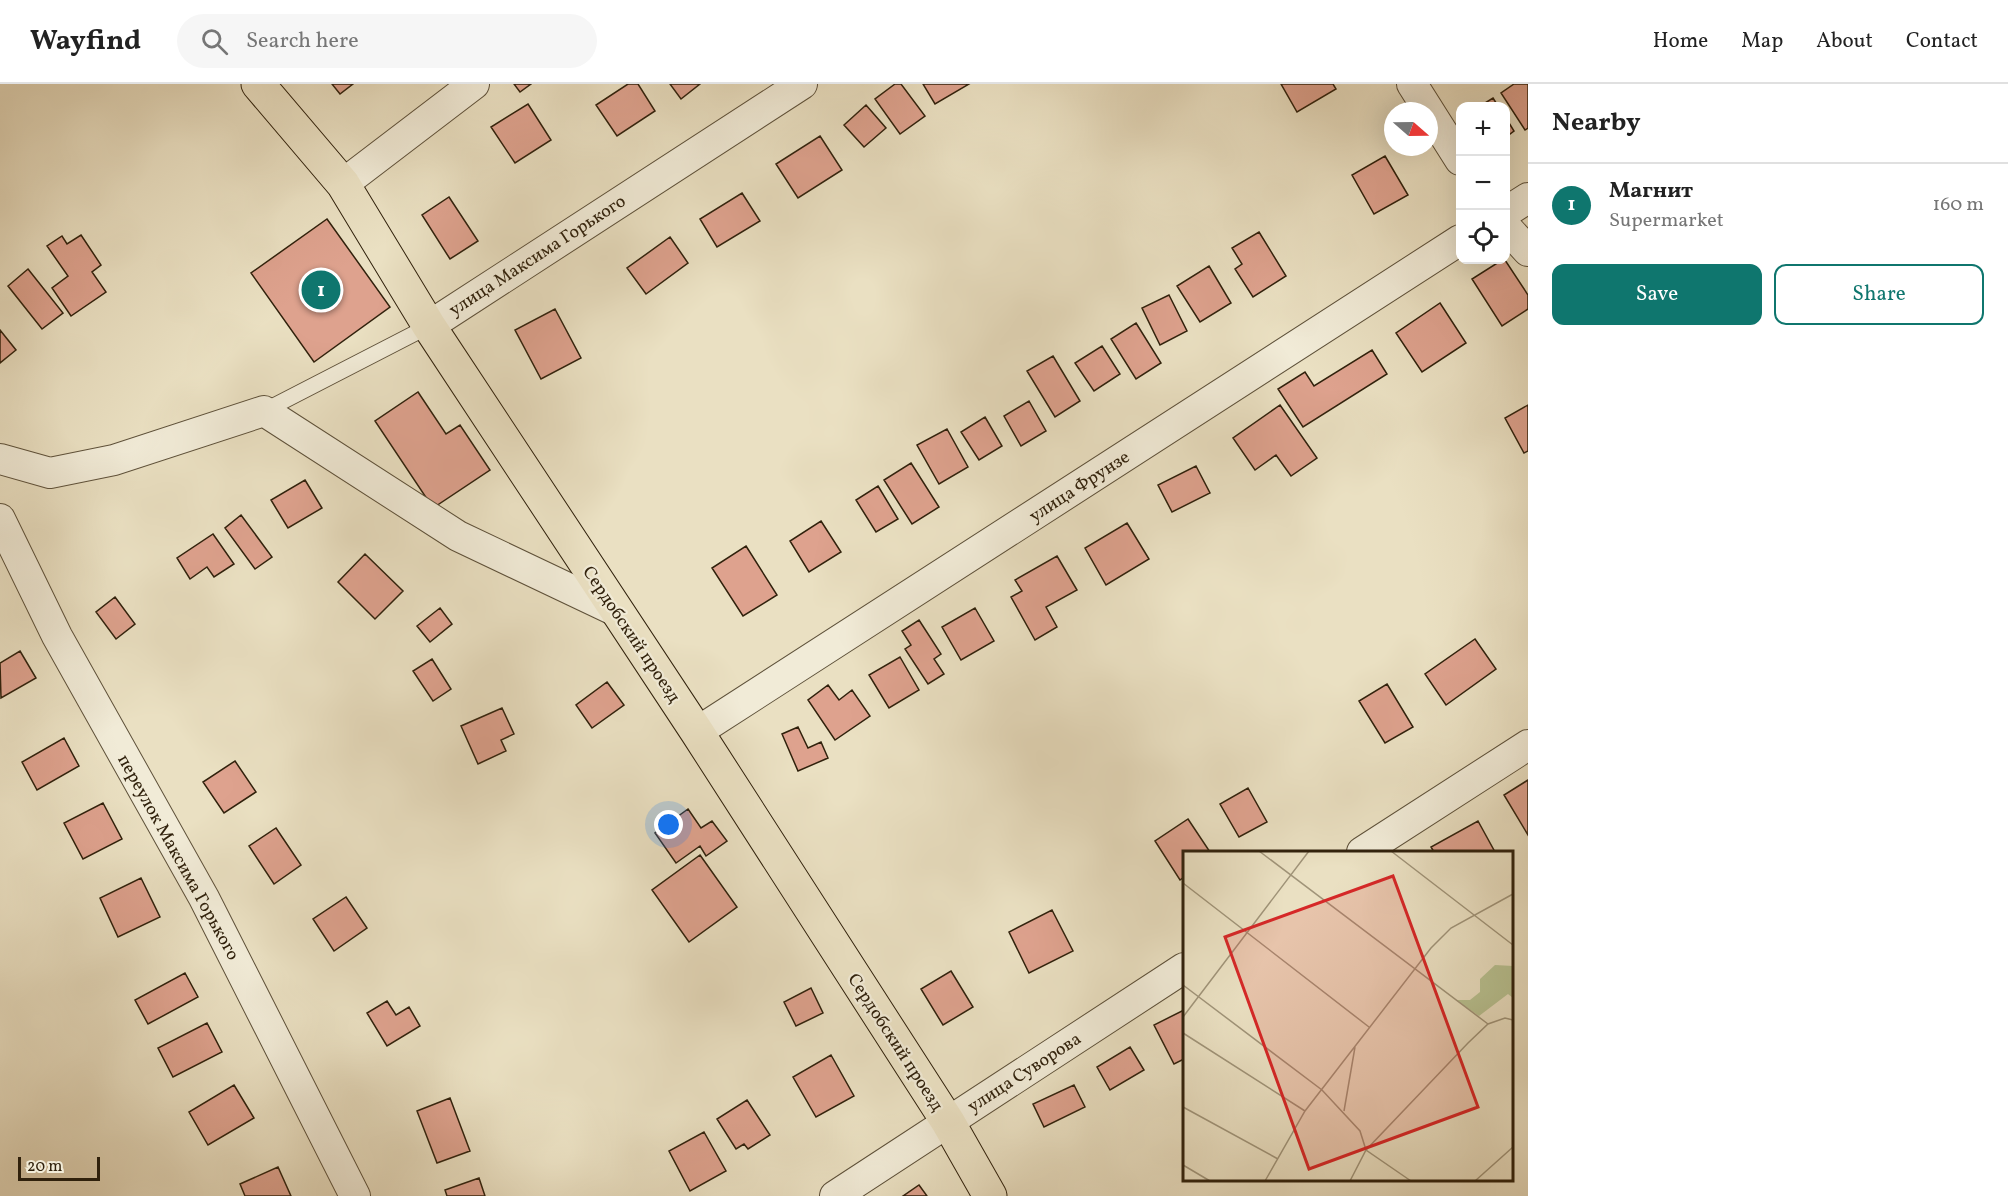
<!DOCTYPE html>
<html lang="en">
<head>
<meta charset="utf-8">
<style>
	:root { --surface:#fff; --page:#f6f6f6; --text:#222; --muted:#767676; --line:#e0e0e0; --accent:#0f766e }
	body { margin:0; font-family:Vollkorn,serif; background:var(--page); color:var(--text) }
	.controls { position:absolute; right:18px; top:18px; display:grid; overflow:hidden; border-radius:12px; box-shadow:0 6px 24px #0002 }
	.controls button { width:54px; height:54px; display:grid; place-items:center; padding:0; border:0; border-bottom:2px solid var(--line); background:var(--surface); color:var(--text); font:30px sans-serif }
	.compass { position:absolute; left:1384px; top:18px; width:54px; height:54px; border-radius:50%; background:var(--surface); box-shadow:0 6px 24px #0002; rotate:110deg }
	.scale { position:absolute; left:18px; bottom:15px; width:82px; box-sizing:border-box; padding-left:6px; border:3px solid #30210c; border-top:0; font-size:16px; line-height:21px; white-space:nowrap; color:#30210c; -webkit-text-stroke:4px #f1ebd7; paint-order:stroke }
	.you { position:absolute; left:669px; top:741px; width:21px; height:21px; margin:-15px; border:4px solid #fff; border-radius:50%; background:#1a73e8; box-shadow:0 0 0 9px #1a73e833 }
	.badge { display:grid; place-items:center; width:39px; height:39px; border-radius:50%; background:var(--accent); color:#fff; font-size:20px; font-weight:700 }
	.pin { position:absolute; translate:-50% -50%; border:3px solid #fff; box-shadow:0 2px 6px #0006 }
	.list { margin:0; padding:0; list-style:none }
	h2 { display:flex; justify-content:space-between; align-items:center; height:78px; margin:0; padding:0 24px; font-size:26px }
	h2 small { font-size:20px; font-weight:400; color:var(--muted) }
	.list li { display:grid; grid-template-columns:39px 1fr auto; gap:18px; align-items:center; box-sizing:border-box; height:84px; padding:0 24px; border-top:2px solid var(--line) }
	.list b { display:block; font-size:22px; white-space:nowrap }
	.list p { margin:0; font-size:20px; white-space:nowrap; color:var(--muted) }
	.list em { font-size:20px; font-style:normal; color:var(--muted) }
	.actions { display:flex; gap:12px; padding:18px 24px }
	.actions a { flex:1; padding:14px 0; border:2px solid var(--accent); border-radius:12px; text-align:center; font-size:21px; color:var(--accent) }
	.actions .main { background:var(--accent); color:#fff }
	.icon { flex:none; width:33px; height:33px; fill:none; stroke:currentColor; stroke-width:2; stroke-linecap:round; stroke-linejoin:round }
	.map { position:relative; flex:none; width:1528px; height:1112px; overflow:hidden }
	header { display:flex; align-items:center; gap:36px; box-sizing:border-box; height:84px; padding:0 30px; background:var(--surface); border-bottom:2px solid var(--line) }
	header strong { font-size:28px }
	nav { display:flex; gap:33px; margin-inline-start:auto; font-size:21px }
	.search { width:420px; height:54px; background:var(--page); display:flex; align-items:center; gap:15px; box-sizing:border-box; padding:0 21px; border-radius:33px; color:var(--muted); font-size:22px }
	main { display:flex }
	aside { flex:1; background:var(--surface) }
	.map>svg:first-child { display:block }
</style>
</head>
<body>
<header>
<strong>Wayfind</strong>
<div class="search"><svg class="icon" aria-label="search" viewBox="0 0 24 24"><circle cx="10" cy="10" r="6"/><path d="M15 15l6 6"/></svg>Search here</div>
<nav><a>Home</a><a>Map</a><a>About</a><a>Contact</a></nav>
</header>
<main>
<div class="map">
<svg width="1528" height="1112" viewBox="0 0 1528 1112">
	<rect width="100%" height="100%" fill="#eae0c2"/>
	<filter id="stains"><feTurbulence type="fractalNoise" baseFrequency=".00333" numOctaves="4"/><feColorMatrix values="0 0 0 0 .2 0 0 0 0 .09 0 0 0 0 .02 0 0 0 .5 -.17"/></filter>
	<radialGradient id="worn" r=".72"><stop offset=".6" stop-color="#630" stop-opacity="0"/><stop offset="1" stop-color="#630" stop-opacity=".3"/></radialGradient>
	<!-- building -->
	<path fill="#dea28e" stroke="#30210c" stroke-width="1.5" d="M332,0H353L340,10Z
		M514,0H531L520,8Z
		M628,0H638L655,27L617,52L596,21Z
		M670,0H700L681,15Z
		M895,0H901L925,32L900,50L875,15Z
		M923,0H969L935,20Z
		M1281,0H1333L1336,5L1297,28Z
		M1514,0H1528V44L1525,46L1501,9Z
		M1493,14L1498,22H1480Z
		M528,20L551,56L515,79L491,43Z
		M866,21L886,44L864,63L844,41Z
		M1506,34L1514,47L1506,53Z
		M820,52L842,86L798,114L776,80Z
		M1385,72L1408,111L1374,130L1352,91Z
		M742,109L760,137L717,163L700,135Z
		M449,113L478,157L450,175L422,131Z
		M327,135L390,223L314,278L251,189Z
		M1259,148L1286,192L1253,213L1235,185L1242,180L1232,164Z
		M81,151L101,181L92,188L106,208L71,232L52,204L68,192L47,162L62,152L67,160Z
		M670,153L688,179L646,210L627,184Z
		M1502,176H1505L1528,211V225L1502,242L1472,195Z
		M1209,182L1231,219L1200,238L1177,202Z
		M28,185L63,229L42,245L8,202Z
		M1169,211L1187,247L1160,261L1142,224Z
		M1440,219L1466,259L1422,288L1396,249Z
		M555,225L581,274L541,295L515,246Z
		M1136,239L1161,279L1136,295L1111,255Z
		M0,246L16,266L0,279Z
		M1102,262L1120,290L1094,307L1075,279Z
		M1372,266L1387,290L1303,343L1278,305L1305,288L1314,302Z
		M1053,272L1080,317L1055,333L1027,287Z
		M418,308L446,350L460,341L490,386L433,424L375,337Z
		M1029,317L1046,347L1021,362L1004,332Z
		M1280,321L1317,374L1291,392L1276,371L1255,386L1233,354Z
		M1528,321V367L1524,369L1505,334Z
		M985,333L1002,362L979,376L961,348Z
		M947,345L968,383L939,400L917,361Z
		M911,379L939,423L912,440L884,396Z
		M1196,382L1210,409L1172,428L1158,401Z
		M305,396L322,424L288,444L271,416Z
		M878,402L898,435L876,448L856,416Z
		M241,431L272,473L255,485L225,444Z
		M821,437L841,468L809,488L790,457Z
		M1127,439L1149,475L1106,501L1085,464Z
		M213,450L234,480L214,493L207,483L190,495L177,474Z
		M746,462L777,511L743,532L712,484Z
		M365,470L403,507L375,535L338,498Z
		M1057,472L1077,506L1046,523L1057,543L1035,556L1011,513L1022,507L1015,496Z
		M115,513L135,540L116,555L96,528Z
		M440,524L452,540L430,558L417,542Z
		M975,524L994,557L961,576L942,543Z
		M919,536L941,570L934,575L944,590L928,600L905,565L911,561L902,547Z
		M1475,555L1496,585L1446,621L1425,590Z
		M20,567L36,594L1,614L0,579Z
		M900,573L919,606L889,624L869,591Z
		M432,575L451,605L433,617L413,587Z
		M607,598L624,621L592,644L576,621Z
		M1387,600L1413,643L1385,659L1359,617Z
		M828,601L839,616L852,606L870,632L835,656L808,616Z
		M502,624L514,650L501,656L506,667L478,680L461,642Z
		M798,643L808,664L821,658L828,674L798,687L782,650Z
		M64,654L79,682L37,706L22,678Z
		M235,677L256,708L224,729L203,698Z
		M1528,696V751L1504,711Z
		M1248,704L1267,738L1239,753L1220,720Z
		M103,719L122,755L83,775L64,739Z
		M688,725L701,744L712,737L727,757L706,772L700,762L676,779L655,749Z
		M1188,735L1210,768H1184V793L1180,796L1155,757Z
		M1478,737L1495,768H1434L1431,763Z
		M276,744L301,781L274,800L249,762Z
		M700,771L737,823L689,858L652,806Z
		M141,794L160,833L118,853L100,814Z
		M346,813L367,844L334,867L313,835Z
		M1052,826L1073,867L1029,889L1009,848Z
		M951,887L973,923L943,941L921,905Z
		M185,889L198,913L148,940L135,916Z
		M811,904L823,929L796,942L784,918Z
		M387,917L396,931L409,923L420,942L387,962L367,929Z
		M1184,926V975L1174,980L1154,941Z
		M207,939L222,968L173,993L158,964Z
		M1130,963L1144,986L1110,1006L1097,983Z
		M831,971L854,1012L816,1033L793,993Z
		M234,1001L254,1034L208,1061L189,1028Z
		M1074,1001L1085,1023L1044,1043L1033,1020Z
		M450,1014L470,1067L437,1079L417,1027Z
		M747,1016L770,1051L748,1065L744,1060L736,1065L717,1035Z
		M704,1048L726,1087L690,1107L669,1067Z
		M278,1083L291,1112H245L240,1100Z
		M479,1094L485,1112H447L445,1106Z
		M919,1101L927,1112H903Z"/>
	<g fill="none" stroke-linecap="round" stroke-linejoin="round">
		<!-- service casing -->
		<g stroke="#5e513a" stroke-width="17">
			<path id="service" d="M264,327L429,242"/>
		</g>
		<!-- minor casing -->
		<g stroke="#5e513a" stroke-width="32">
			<path id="minor" d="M1412,0L1460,76
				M343,100L474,0
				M1506,128L1528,114
				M1506,143L1528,167
				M429,242L802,0
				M0,375L50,389L114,376L264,327L458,452L616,527
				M0,435L57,552L204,814L355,1112
				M697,648L1460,156
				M1362,768L1528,661
				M835,1112L1184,884"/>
		</g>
		<!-- primary casing -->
		<g stroke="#30210c" stroke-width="35">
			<path id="primary" d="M258,0L343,100L429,242L697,648L948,1038L990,1112"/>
		</g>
		<!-- service -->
		<use href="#service" stroke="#f1ebd7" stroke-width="15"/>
		<!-- minor -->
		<use href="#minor" stroke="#f1ebd7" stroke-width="30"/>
		<!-- primary -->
		<use href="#primary" stroke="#eae0c2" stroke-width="33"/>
	</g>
	<g text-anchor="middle" stroke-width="4.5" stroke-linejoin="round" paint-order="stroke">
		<!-- street labels -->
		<g font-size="18" fill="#30210c" stroke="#f1ebd7">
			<text transform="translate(537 171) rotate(-33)" y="6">улица Максима Горького</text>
			<text transform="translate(1079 402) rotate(-33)" y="6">улица Фрунзе</text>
			<text transform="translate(632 550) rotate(56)" y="6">Сердобский проезд</text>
			<text transform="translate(179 773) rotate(61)" y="6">переулок Максима Горького</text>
			<text transform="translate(896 958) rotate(57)" y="6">Сердобский проезд</text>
			<text transform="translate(1024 988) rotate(-33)" y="6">улица Суворова</text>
		</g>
	</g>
	<!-- overview -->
	<g transform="translate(1183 767)">
		<rect width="330" height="330" fill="#eae0c2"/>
		<path d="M312,114L330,115V147L325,143L296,165L273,149H287L297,141V128Z" fill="#b8c292"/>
		<path fill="none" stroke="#a09479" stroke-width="1.5" d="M76,0L305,173M208,0L330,94M0,32L186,176M0,134L139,239L177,280L183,299L228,330M0,166L126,0M0,182L122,260M0,256L95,308M161,260L172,196M0,314L27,330M82,330L122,260L248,97L268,77L330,43M167,330L183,299L285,192L305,173L322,167L330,169M292,330L330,296"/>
		<path fill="#d62828" fill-opacity="0.15" stroke="#d62828" stroke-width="3" d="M210,25L295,256L126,318L42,86Z"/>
		<rect width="330" height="330" fill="none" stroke="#30210c" stroke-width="3"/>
	</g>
	<rect width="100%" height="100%" filter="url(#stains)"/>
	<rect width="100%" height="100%" fill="url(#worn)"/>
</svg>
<div class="controls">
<button>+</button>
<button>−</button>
<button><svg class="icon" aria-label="locate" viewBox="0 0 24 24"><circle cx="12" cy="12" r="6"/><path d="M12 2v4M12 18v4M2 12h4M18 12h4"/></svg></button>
</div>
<svg class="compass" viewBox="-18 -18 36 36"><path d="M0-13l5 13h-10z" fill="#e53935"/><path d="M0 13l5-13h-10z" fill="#767676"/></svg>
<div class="scale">20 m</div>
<div class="you"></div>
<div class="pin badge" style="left:321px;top:206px">1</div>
</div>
<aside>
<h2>Nearby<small></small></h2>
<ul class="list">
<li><span class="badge">1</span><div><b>Магнит</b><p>Supermarket</p></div><em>160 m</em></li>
</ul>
<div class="actions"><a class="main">Save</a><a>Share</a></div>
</aside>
</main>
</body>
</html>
